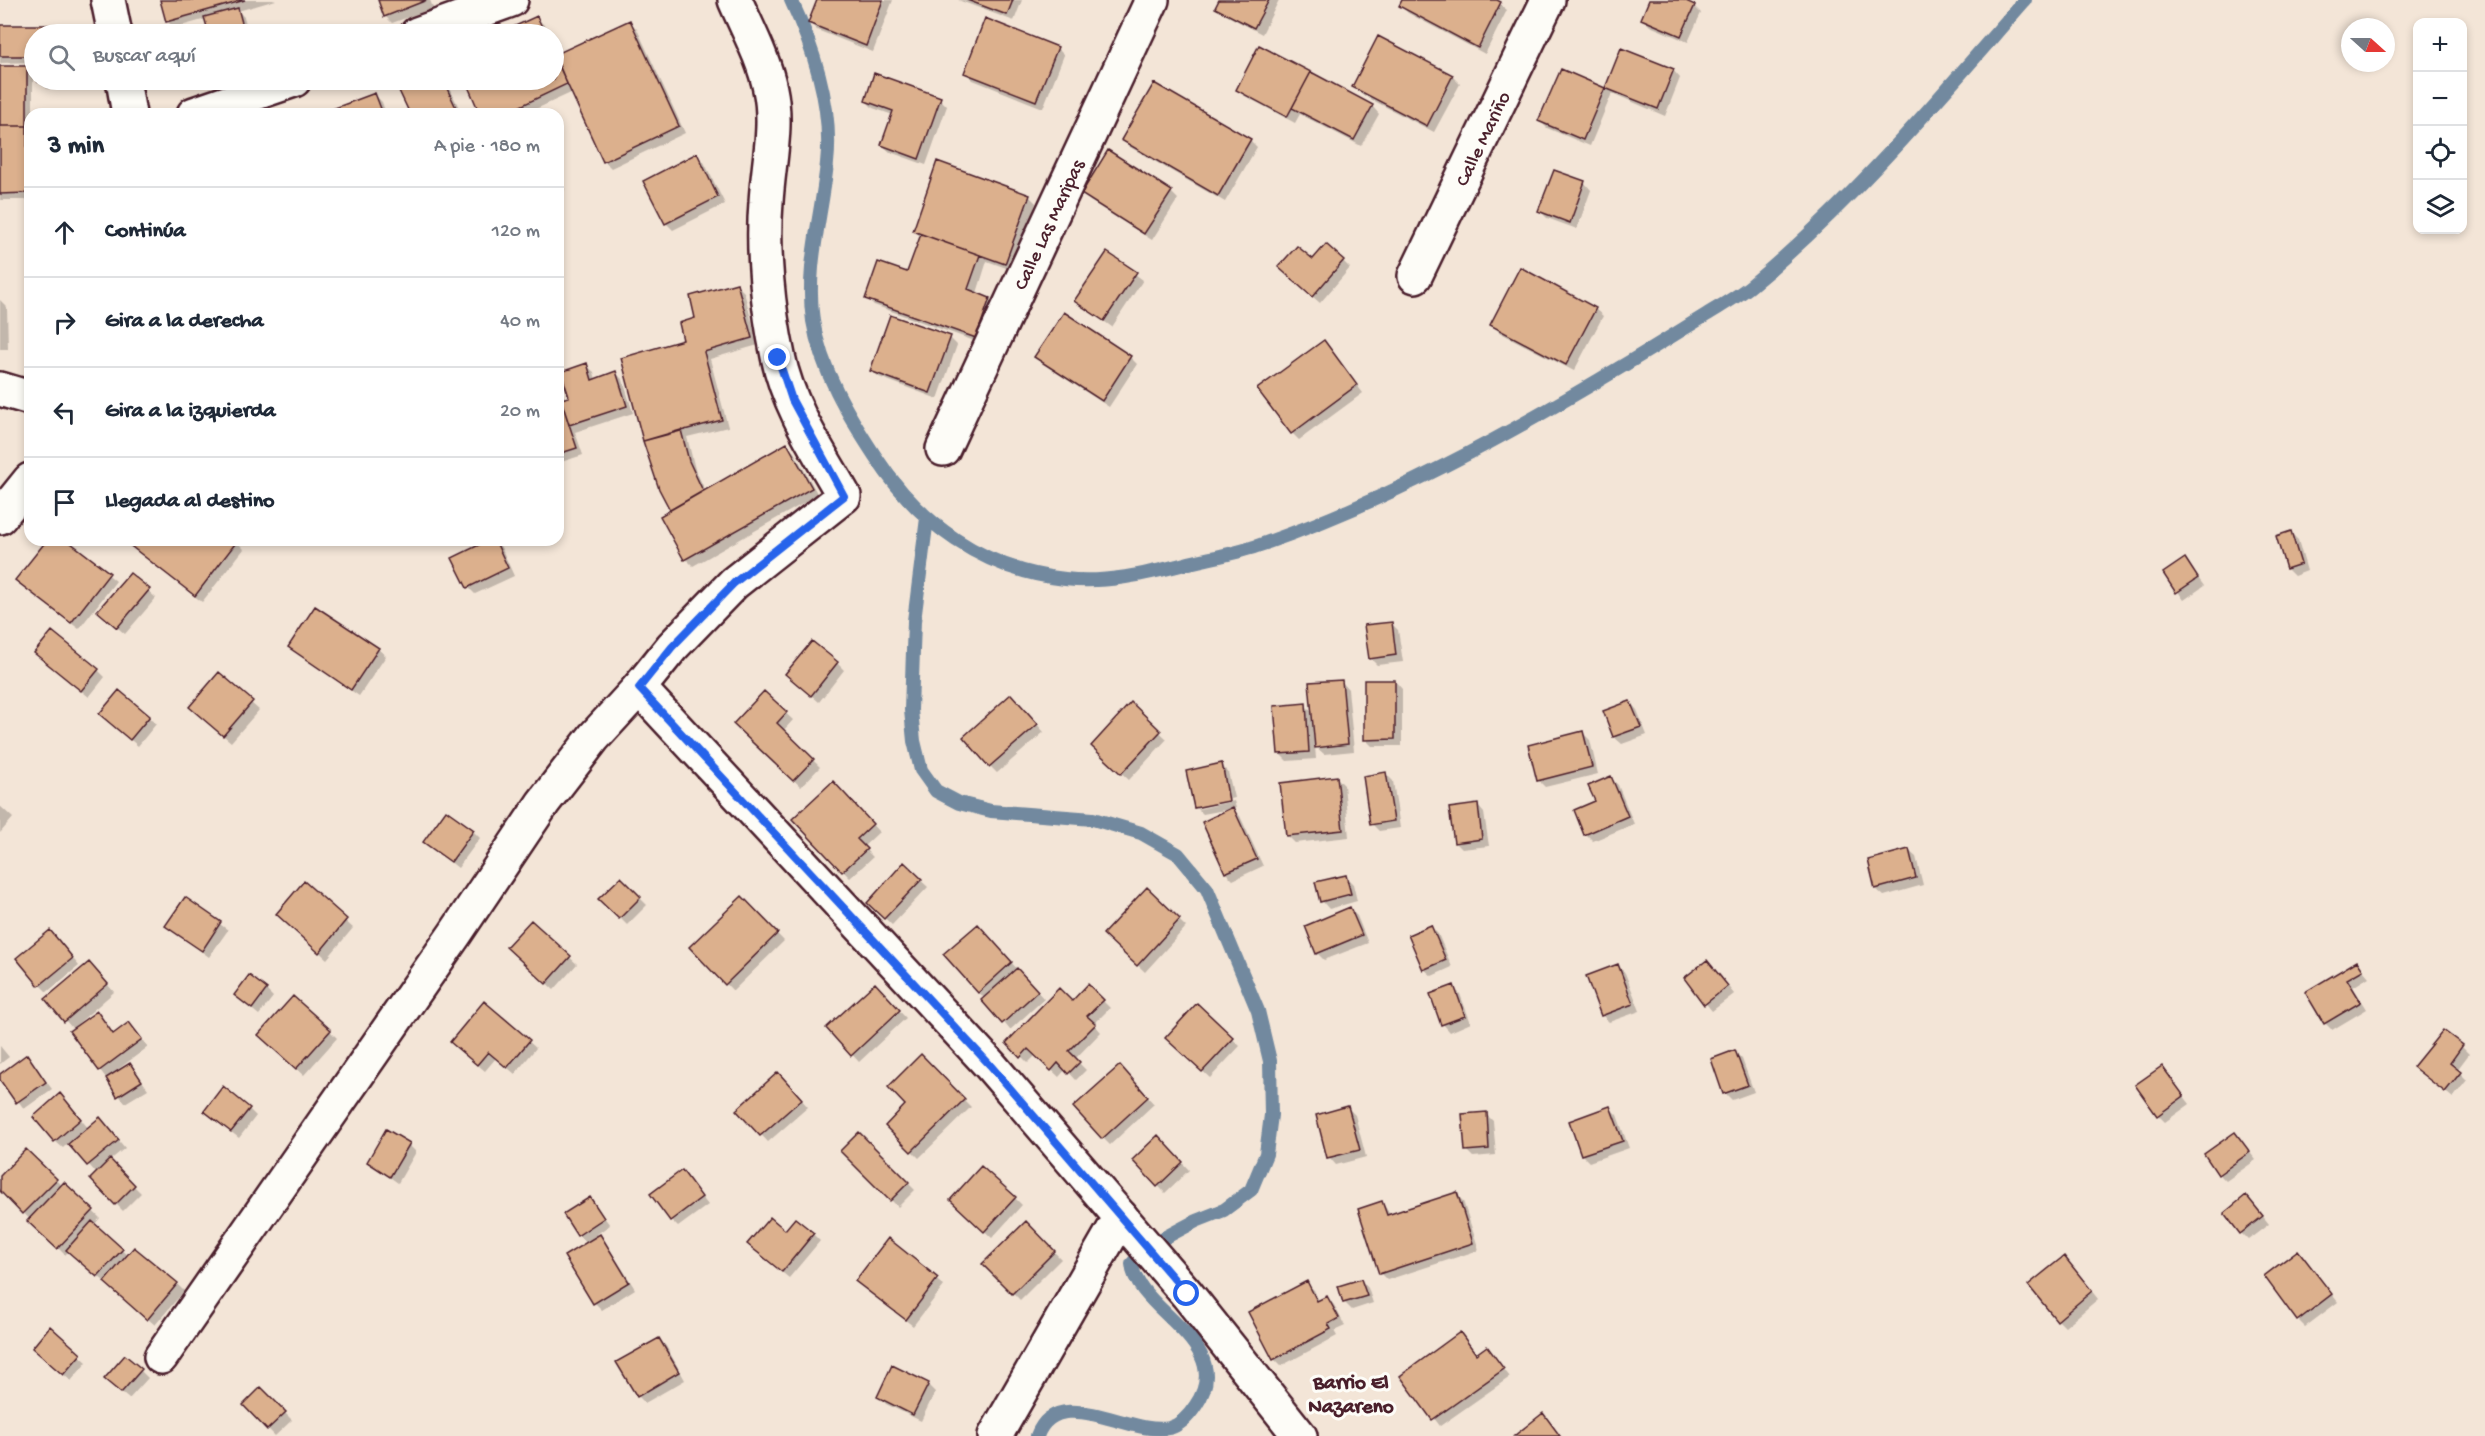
<!DOCTYPE html>
<html lang="es">
<head>
<meta charset="utf-8">
<style>
	:root { --surface:#fff; --page:#f2f2f3; --text:#1f2937; --muted:#747a83; --line:#e0e1e3 }
	body { margin:0; font-family:"Gochi Hand",sans-serif; background:var(--page); color:var(--text) }
	.controls { position:absolute; right:18px; top:18px; display:grid; overflow:hidden; border-radius:12px; box-shadow:0 3px 9px #0003 }
	.controls button { width:54px; height:54px; display:grid; place-items:center; padding:0; border:0; border-bottom:2px solid var(--line); background:var(--surface); color:var(--text); font:30px sans-serif }
	.compass { position:absolute; left:2341px; top:18px; width:54px; height:54px; border-radius:50%; background:var(--surface); box-shadow:0 3px 9px #0003; rotate:111deg }
	.stop { position:absolute; width:18px; height:18px; margin:-14px; border:4px solid #2563eb; border-radius:50%; background:#fff }
	.stop.end { background:#2563eb; border-color:#fff; box-shadow:0 2px 6px #0008 }
	.list { margin:0; padding:0; list-style:none }
	h2 { display:flex; justify-content:space-between; align-items:center; height:78px; margin:0; padding:0 24px; font-size:26px }
	h2 small { font-size:20px; font-weight:400; color:var(--muted) }
	.list li { display:grid; grid-template-columns:39px 1fr auto; gap:18px; align-items:center; box-sizing:border-box; height:90px; padding:0 24px; border-top:2px solid var(--line) }
	.list b { display:block; font-size:22px; white-space:nowrap }
	.list em { font-size:20px; font-style:normal; color:var(--muted) }
	.icon { flex:none; width:33px; height:33px; fill:none; stroke:currentColor; stroke-width:2; stroke-linecap:round; stroke-linejoin:round }
	.map { position:relative; flex:none; width:2485px; height:1436px; overflow:hidden }
	.search { position:absolute; background:var(--surface); box-shadow:0 3px 9px #0003; left:24px; top:24px; width:540px; height:66px; display:flex; align-items:center; gap:15px; box-sizing:border-box; padding:0 21px; border-radius:33px; color:var(--muted); font-size:22px }
	.panel { position:absolute; background:var(--surface); box-shadow:0 3px 9px #0003; left:24px; top:108px; width:540px; height:438px; border-radius:18px }
	.map>svg:first-child { display:block }
</style>
</head>
<body>
<div class="map">
<svg width="2485" height="1436" viewBox="0 0 2485 1436">
	<rect width="100%" height="100%" fill="#f3e5d7"/>
	<filter id="ink" filterUnits="userSpaceOnUse"><feTurbulence type="fractalNoise" baseFrequency=".0167" numOctaves="2"/><feDisplacementMap in="SourceGraphic" scale="12" xChannelSelector="R" yChannelSelector="G"/><feConvolveMatrix kernelMatrix="1 2 1 2 8 2 1 2 1" color-interpolation-filters="sRGB"/></filter>
	<g filter="url(#ink)">
		<!-- shadow -->
		<path fill="#0003" d="M162,0H276L238,11L244,17L249,34H211L206,19L174,28L167,21Z
			M379,0H430L433,8L392,23L385,16Z
			M818,0H893L873,52L817,30L810,23Z
			M958,0H1022L1014,21Z
			M1221,0H1279L1262,34L1224,14L1217,7Z
			M1404,0H1494L1507,10L1485,54L1408,13L1401,6Z
			M1651,0H1680L1694,6L1701,13L1688,42L1650,26L1643,19Z
			M536,18L544,25L548,34H501Z
			M630,22L637,29L685,133L611,168L604,161L573,92L525,114H482L469,85L481,80H554V47L557,55Z
			M293,25L301,34H260Z
			M0,27H47L54,34H34V62L0,63Z
			M1379,38L1453,77L1460,84L1434,132L1361,94L1354,87Z
			M1260,47L1372,106L1379,114L1361,146L1300,114L1295,123L1245,96L1237,89Z
			M1057,48L1064,55L1043,108L973,80L966,73Z
			M1621,50L1673,70L1680,78L1665,116L1612,93L1590,146L1547,128L1540,121L1604,89L1605,90Z
			M0,68H26L33,75V114H30V200H0Z
			M39,80H80V89H47Z
			M224,80H267L232,89Z
			M395,80H419L422,87L443,80L448,85L462,114H411Z
			M375,95L382,102L386,114H324Z
			M940,99L947,106L926,165L890,152L882,145L893,115L873,108L866,101Z
			M1123,139L1250,140L1257,147L1225,202L1130,147Z
			M696,155L704,162L725,204L673,230L666,223Z
			M558,174L565,190L558,194Z
			M1584,182L1591,190L1577,229L1547,218L1540,211Z
			M1171,192L1178,199L1152,240L1090,201L1083,193Z
			M1029,196L1036,203L1012,270L987,261L977,293L990,299L997,306L983,344L874,305L867,298L908,274L922,238L915,231Z
			M1108,254L1143,280L1112,327L1076,301Z
			M1313,261H1343L1350,268L1320,303L1287,274Z
			M558,276L562,284L558,287Z
			M737,285L744,292L758,345L710,359L728,427L687,437L695,469L706,492L786,445L794,452L818,495L693,566L686,559L662,516L672,511L660,488L685,341L697,319Z
			M0,300L7,307L8,349H0Z
			M1595,309L1603,316L1574,371L1499,332L1492,324Z
			M950,338L957,345L938,399L879,377L871,370Z
			M1324,342L1363,393L1299,440L1292,433Z
			M1036,357H1130L1137,364L1109,407L1043,364Z
			M586,365L594,372L596,380L616,373L623,380L633,413L575,432L583,455L558,463V379L565,399L571,397Z
			M2291,533L2298,540L2307,571L2294,576L2287,569Z
			M49,540H65L116,581L79,629L24,587Z
			M123,540H235L244,549L202,602Z
			M493,540L501,547L514,576L475,594L468,587Z
			M2185,560L2204,586L2184,600L2165,573Z
			M131,575L156,598L125,634L106,618Z
			M1391,623L1398,630L1403,662L1377,665L1370,658Z
			M289,647L378,649L386,656L359,696Z
			M43,660L98,670L105,677L89,697Z
			M837,663L844,670L819,702L795,681Z
			M1341,681L1348,689L1354,751L1324,754L1315,746L1316,759L1287,761L1279,753L1305,705L1313,713Z
			M1395,681L1402,689V746H1372L1365,739Z
			M119,692L156,724L138,746L108,721Z
			M764,693L793,720L783,731L820,767L801,787L735,724Z
			M1630,702L1637,710L1647,735L1622,744L1614,737L1605,712Z
			M251,703L259,710L231,742L198,714Z
			M1018,703L1044,732L997,773L990,766Z
			M1131,705L1167,739L1129,780L1093,746Z
			M1583,733L1590,740L1598,774L1545,787L1538,780Z
			M1221,765L1228,772L1234,798L1199,806V809L1234,801L1236,808H1232L1240,816L1263,866L1233,880L1226,873L1204,823L1230,809L1203,814L1196,807Z
			M1385,773L1393,781L1400,828L1379,831L1372,824Z
			M1337,778L1344,785L1349,837L1295,843L1288,836Z
			M1611,778L1618,785L1634,824L1593,841L1586,834L1597,802Z
			M840,790L879,832L863,847L873,857L850,878L843,871Z
			M1477,805L1484,813L1489,846L1462,849L1455,842Z
			M0,806L13,818L0,833Z
			M473,831L480,838L458,868L425,842Z
			M1908,850L1916,857L1923,885L1884,896L1876,889Z
			M904,865L928,887L892,925L869,903Z
			M1346,877L1353,884L1357,901L1329,909L1322,901Z
			M621,879L647,905L627,925L601,899Z
			M304,884L353,928L327,959L285,921Z
			M1147,889L1186,927L1145,972L1105,934Z
			M742,898L784,941L733,991L691,947Z
			M185,899L228,930L209,957L167,926Z
			M1350,909L1357,916L1368,943L1324,960L1317,953Z
			M531,922L577,964L554,990L515,954Z
			M1431,927L1438,934L1452,967L1432,976L1424,969Z
			M985,933L1044,999L1010,1030L979,992Z
			M57,939L79,966L47,992L40,985Z
			M2357,963L2369,977L2353,987L2367,1009L2332,1030L2325,1023L2307,993Z
			M1618,965L1625,973L1640,1011L1609,1022L1602,1015Z
			M1714,969L1734,994L1712,1011L1686,979Z
			M96,971L114,992L74,1027L75,1029L97,1013L114,1035L129,1024L148,1047L117,1070L118,1072L130,1065L148,1089L125,1103L100,1070L74,1030L47,1000Z
			M875,985L906,1018L859,1062L828,1028Z
			M1088,986L1110,1008L1094,1024L1101,1032L1075,1059L1086,1070L1076,1080L1066,1069L1059,1077L1036,1055L1028,1063L1008,1043L1072,1003Z
			M1453,987L1460,994L1471,1023L1450,1032L1443,1024Z
			M266,990L273,997L259,1015L243,1002Z
			M485,1003L536,1048L515,1074L496,1058L485,1071L459,1049Z
			M1197,1005L1240,1046L1210,1078L1167,1038Z
			M330,1031L337,1038L304,1075L267,1042Z
			M0,1046L9,1057L0,1064Z
			M2462,1047L2469,1054L2457,1070L2467,1080L2453,1098L2415,1067Z
			M1735,1052L1742,1059L1754,1092L1732,1100L1725,1093Z
			M27,1056L52,1089L24,1109L0,1075Z
			M921,1057L971,1107L919,1158L887,1126L908,1105Z
			M2162,1068L2190,1104L2165,1122L2158,1115Z
			M1127,1074L1154,1104L1110,1145L1103,1138Z
			M785,1081L808,1107L768,1142L738,1110Z
			M67,1103L89,1129L107,1126L125,1148L109,1161L141,1193L123,1211L92,1179L97,1174L69,1142L63,1148L55,1141Z
			M1348,1108L1355,1115L1366,1157L1336,1165L1329,1157Z
			M1610,1108L1617,1115L1629,1148L1589,1162L1582,1155Z
			M249,1109L256,1116L239,1138L213,1118Z
			M1486,1114L1493,1121L1496,1155L1473,1157L1466,1150Z
			M387,1131L409,1145L416,1152L398,1183L369,1162Z
			M859,1134L915,1190L898,1207L842,1151Z
			M2235,1134L2256,1160L2226,1181L2219,1174Z
			M1158,1137L1189,1170L1165,1193L1134,1160Z
			M26,1151L62,1186L64,1184L100,1218L94,1225L128,1256L177,1284L184,1291L155,1325L69,1251L65,1255L0,1189V1178Z
			M682,1172L708,1205L678,1227L671,1220Z
			M1456,1194L1463,1201L1479,1250L1387,1280L1380,1273L1382,1202L1391,1216Z
			M1015,1198L1022,1205L992,1238L959,1207Z
			M590,1199L610,1225L597,1234L606,1243L635,1289L602,1310L595,1303L587,1244L578,1235Z
			M2253,1204L2269,1224L2248,1240L2241,1233Z
			M1026,1223L1061,1259L1020,1300L985,1264Z
			M786,1232L813,1234L820,1241L789,1278L756,1251Z
			M888,1241L944,1286L913,1326L864,1288Z
			M2298,1252L2338,1302L2305,1327L2298,1320Z
			M2071,1265L2098,1299L2065,1327L2058,1320Z
			M1361,1280L1368,1288L1373,1303L1352,1310L1345,1303Z
			M1306,1283L1314,1290L1319,1301L1327,1297L1334,1305L1345,1326L1334,1331L1337,1336L1281,1366L1274,1359Z
			M50,1329L87,1362L71,1381L41,1355Z
			M659,1339L666,1346L685,1380L645,1403L638,1396Z
			M1467,1341L1477,1356L1487,1348L1510,1377L1440,1426L1402,1376Z
			M141,1371L148,1378L129,1399L113,1386Z
			M928,1385L935,1392L921,1421L886,1404L879,1396Z
			M261,1389L292,1420L275,1436L245,1405Z"/>
		<g fill="none" stroke-linecap="round" stroke-linejoin="round">
			<!-- stream -->
			<path stroke="#72899f" stroke-width="14" d="M791,0C814,49 833,108 827,163C822,216 805,267 813,321C821,370 848,415 875,456C919,524 983,570 1065,579C1105,584 1146,574 1185,564C1209,558 1234,554 1257,546C1388,501 1508,435 1626,364C1653,348 1680,331 1706,315C1722,305 1739,296 1753,284C1854,200 1939,98 2025,0
				M927,518L914,621L911,710L914,741L921,770L936,791L959,803L991,811L1093,819L1141,833L1178,854L1207,889L1258,1011L1270,1061L1271,1115L1266,1154L1251,1190L1224,1210L1196,1221L1147,1247L1132,1264C1135,1310 1238,1343 1196,1405C1189,1416 1181,1425 1169,1428C1130,1436 1057,1382 1037,1436"/>
		</g>
		<!-- building -->
		<path fill="#dcb08d" stroke="#4a1f2b" stroke-width="1.5" d="M160,0H245L166,22Z
			M378,0H427L384,17Z
			M817,0H883L866,46L808,23Z
			M967,0H1013L1007,15Z
			M1219,0H1269L1254,28L1215,8Z
			M1402,0H1497L1501,2L1478,48L1399,6Z
			M1649,0H1684L1695,5L1681,36L1641,19Z
			M238,8L245,34H209L204,17Z
			M537,16L545,34H498Z
			M985,18L1058,47L1036,101L964,73Z
			M630,20L679,126L603,162L554,55Z
			M293,23L297,34H255Z
			M0,25H48V34H34V56H0Z
			M1378,36L1453,75L1427,126L1352,87Z
			M1259,45L1311,72L1287,117L1236,90Z
			M1621,48L1674,69L1658,109L1605,88Z
			M554,53L567,84L512,110L514,114H480L467,84L477,80H554Z
			M0,66H27V126H0Z
			M1561,69L1605,88L1583,140L1538,121Z
			M1311,72L1373,105L1354,140L1292,108Z
			M874,73L941,97L919,159L881,145L893,111L865,101Z
			M38,80H73V82H38Z
			M394,80H416L419,87L434,80H443L459,114H410Z
			M1154,83L1251,139L1218,196L1121,140Z
			M375,93L383,114H319Z
			M0,126H27V193L0,194Z
			M1108,150L1172,191L1144,234L1081,194Z
			M697,153L718,197L665,224L643,181Z
			M937,161L1030,195L1005,264L913,231Z
			M1554,170L1585,181L1570,223L1538,211Z
			M921,234L980,255L968,289L990,298L976,338L865,299L878,262L907,272Z
			M1326,244L1344,260L1312,297L1278,267L1297,246L1313,259Z
			M1107,252L1137,272L1104,321L1074,301Z
			M1520,267L1596,308L1566,365L1490,325Z
			M737,283L752,338L704,352L722,420L643,441L621,358L683,340L679,323L695,318L690,296Z
			M1064,312L1131,356L1102,401L1034,357Z
			M890,315L951,336L930,393L870,371Z
			M1324,340L1357,385L1291,434L1257,389Z
			M587,363L592,380L616,371L627,406L569,425L561,399L569,397L561,372Z
			M558,391L577,448L558,454Z
			M681,430L689,461L703,491L670,510L659,489L643,441Z
			M787,443L812,488L684,560L660,516Z
			M2291,531L2301,564L2286,569L2276,536Z
			M47,540H67L110,573L71,623L15,580Z
			M123,540H238L195,596Z
			M489,540H495L508,568L467,588L452,558Z
			M2185,558L2198,578L2176,593L2163,573Z
			M130,573L150,589L117,628L97,611Z
			M315,606L379,648L351,690L288,647Z
			M1392,622L1396,655L1369,659L1364,625Z
			M52,631L99,669L81,691L34,653Z
			M812,641L838,662L811,696L785,674Z
			M219,672L253,701L223,736L189,707Z
			M1342,680L1348,744L1315,748L1309,682Z
			M1364,680H1395V739L1364,740Z
			M119,690L150,716L130,740L99,714Z
			M764,691L787,712L777,723L814,759L793,781L733,724Z
			M1011,694L1038,724L989,767L963,737Z
			M1630,701L1641,727L1613,737L1603,711Z
			M1131,702L1161,731L1121,774L1091,746Z
			M1306,703L1309,752L1278,754L1274,706Z
			M1583,731L1592,767L1537,781L1528,745Z
			M1222,763L1229,801L1194,808L1186,771Z
			M1386,772L1394,821L1370,825L1363,776Z
			M1337,776L1343,830L1286,836L1280,783Z
			M1611,776L1628,816L1584,835L1574,810L1595,801L1588,786Z
			M833,781L873,824L857,839L867,849L842,872L792,819Z
			M1478,804L1482,839L1454,843L1449,808Z
			M1233,807L1257,859L1225,873L1202,822Z
			M446,810L474,830L451,862L423,842Z
			M1909,849L1916,878L1875,889L1868,860Z
			M904,862L922,879L884,919L867,903Z
			M1346,875L1351,894L1320,902L1315,882Z
			M621,877L641,897L619,919L598,899Z
			M304,881L347,919L319,953L276,914Z
			M1147,887L1180,919L1137,966L1103,934Z
			M742,896L778,933L725,985L689,947Z
			M185,897L221,922L202,951L165,926Z
			M1350,907L1362,935L1316,954L1305,926Z
			M531,920L571,956L546,984L506,947Z
			M978,924L1012,962L978,993L943,954Z
			M1431,925L1446,960L1423,970L1408,935Z
			M50,930L73,958L39,986L16,958Z
			M1707,960L1728,986L1704,1005L1684,978Z
			M2357,961L2363,970L2347,979L2361,1002L2324,1024L2305,992Z
			M89,962L108,984L64,1022L45,999Z
			M1618,964L1633,1004L1601,1016L1586,976Z
			M1017,968L1038,991L1002,1024L981,1000Z
			M249,975L267,989L252,1009L234,995Z
			M875,983L900,1010L851,1056L826,1028Z
			M1088,984L1104,1000L1087,1016L1096,1024L1069,1051L1080,1062L1068,1074L1058,1063L1051,1071L1028,1049L1020,1058L1006,1043L1059,988L1072,1001Z
			M1454,985L1465,1016L1441,1025L1430,994Z
			M293,996L331,1030L296,1069L258,1035Z
			M484,1001L530,1040L507,1068L488,1052L477,1065L450,1042Z
			M1197,1003L1234,1038L1202,1072L1165,1038Z
			M97,1011L113,1034L129,1022L142,1039L99,1071L69,1031Z
			M2443,1030L2463,1045L2450,1063L2461,1072L2445,1092L2413,1067Z
			M1735,1050L1748,1085L1723,1094L1711,1059Z
			M27,1054L46,1082L16,1103L0,1080V1074Z
			M921,1054L965,1099L911,1152L885,1126L905,1105L888,1087Z
			M130,1063L142,1081L117,1097L106,1078Z
			M1120,1065L1148,1097L1102,1139L1073,1107Z
			M2162,1066L2184,1096L2157,1116L2135,1085Z
			M778,1072L802,1099L760,1136L736,1110Z
			M223,1086L250,1108L231,1132L204,1111Z
			M60,1093L81,1119L54,1142L33,1117Z
			M1348,1106L1360,1150L1327,1158L1316,1115Z
			M1610,1106L1623,1141L1581,1155L1569,1121Z
			M1487,1112L1489,1149L1465,1151L1462,1114Z
			M100,1117L119,1140L87,1166L68,1144Z
			M386,1129L410,1143L390,1177L367,1162Z
			M859,1132L909,1182L890,1201L840,1151Z
			M2235,1132L2250,1152L2218,1175L2204,1154Z
			M1158,1135L1183,1162L1157,1187L1132,1160Z
			M26,1149L57,1179L22,1214L0,1191V1176Z
			M110,1159L135,1185L115,1205L90,1179Z
			M981,1166L1016,1197L984,1232L950,1200Z
			M682,1170L702,1197L670,1221L650,1194Z
			M64,1182L94,1210L57,1249L27,1221Z
			M1457,1192L1473,1243L1379,1274L1358,1209L1382,1201L1387,1215Z
			M2246,1195L2263,1216L2240,1234L2224,1213Z
			M590,1197L604,1218L577,1236L563,1214Z
			M770,1217L785,1230L795,1218L814,1233L782,1272L747,1244Z
			M92,1221L123,1249L97,1277L66,1250Z
			M1026,1221L1055,1251L1012,1294L982,1264Z
			M600,1234L629,1282L593,1304L564,1256Z
			M888,1238L938,1278L906,1320L855,1281Z
			M134,1247L178,1283L147,1320L104,1282Z
			M2298,1250L2332,1294L2297,1321L2264,1276Z
			M2064,1256L2092,1291L2057,1321L2028,1285Z
			M1361,1279L1367,1296L1343,1303L1338,1286Z
			M1307,1281L1317,1301L1327,1296L1339,1318L1328,1324L1331,1329L1273,1360L1248,1312Z
			M50,1326L81,1354L63,1375L32,1348Z
			M1460,1332L1476,1354L1487,1346L1504,1369L1432,1420L1400,1376Z
			M659,1338L679,1372L637,1397L616,1362Z
			M125,1355L142,1369L121,1393L104,1379Z
			M892,1365L929,1383L913,1415L877,1397Z
			M261,1387L286,1412L267,1430L243,1405Z
			M1543,1413L1560,1436H1514Z"/>
		<g fill="none" stroke-linecap="round" stroke-linejoin="round">
			<!-- minor casing -->
			<g stroke="#4a1f2b" stroke-width="38">
				<g id="minor">
					<path d="M108,0L115,34"/>
					<path d="M417,34L511,0"/>
					<path d="M123,80L129,114"/>
					<path d="M194,114L294,80"/>
					<path id="s1" d="M1415,276L1548,0"/>
					<path d="M0,389L30,398"/>
					<path id="s2" d="M943,449L1152,0"/>
					<path d="M0,517L30,480"/>
					<path d="M639,688L990,1065L1187,1294L1300,1436"/>
					<path d="M161,1357L455,934L543,803L594,737L639,688L672,647L734,583L844,496C819,452 788,406 778,356C768,309 762,251 766,202C768,165 778,126 770,89C764,59 747,28 735,0"/>
					<path d="M995,1436L1121,1217"/>
				</g>
			</g>
			<!-- minor -->
			<use href="#minor" stroke="#fdfcf7" stroke-width="33"/>
		</g>
	</g>
	<g fill="none" stroke-linecap="round" stroke-linejoin="round" filter="url(#ink)">
		<!-- route -->
		<path stroke="#2563eb" stroke-width="8" d="M778,358L792,400L844,496L734,583L672,647L639,688L990,1065L1187,1294"/>
	</g>
	<g text-anchor="middle" stroke-width="6" stroke-linejoin="round" paint-order="stroke">
		<!-- street labels -->
		<g font-size="20" fill="#4a1f2b" stroke="#fdfcf7">
			<text dy="7" stroke="none"><textPath href="#s1" startOffset="153">Calle Mariño</textPath></text>
			<text dy="7" stroke="none"><textPath href="#s2" startOffset="248">Calle Las Maripas</textPath></text>
		</g>
		<!-- neighbourhood labels -->
		<g font-size="21" font-weight="bold" fill="#4a1f2b" stroke="#fdfcf7">
			<text x="1351" y="1388">Barrio El<tspan x="1351" dy="24">Nazareno</tspan></text>
		</g>
	</g>
</svg>
<div class="controls">
<button>+</button>
<button>−</button>
<button><svg class="icon" aria-label="locate" viewBox="0 0 24 24"><circle cx="12" cy="12" r="6"/><path d="M12 2v4M12 18v4M2 12h4M18 12h4"/></svg></button>
<button><svg class="icon" aria-label="layers" viewBox="0 0 24 24"><path d="M12 4l9 5-9 5-9-5zM3 14l9 5 9-5"/></svg></button>
</div>
<svg class="compass" viewBox="-18 -18 36 36"><path d="M0-13l5 13h-10z" fill="#e53935"/><path d="M0 13l5-13h-10z" fill="#747a83"/></svg>
<div class="stop" style="left:1187px;top:1294px"></div>
<div class="stop end" style="left:778px;top:358px"></div>
<div class="search"><svg class="icon" aria-label="search" viewBox="0 0 24 24"><circle cx="10" cy="10" r="6"/><path d="M15 15l6 6"/></svg>Buscar aquí</div>
<section class="panel">
<h2>3 min<small>A pie · 180 m</small></h2>
<ul class="list">
<li><svg class="icon" aria-label="ahead" viewBox="0 0 24 24"><path d="M12 20V5M6 11l6-6 6 6"/></svg><div><b>Continúa</b></div><em>120 m</em></li>
<li><svg class="icon" aria-label="right" viewBox="0 0 24 24"><path d="M7 20v-9h11M14 6l5 5-5 5"/></svg><div><b>Gira a la derecha</b></div><em>40 m</em></li>
<li><svg class="icon" aria-label="left" viewBox="0 0 24 24"><path d="M17 20v-9H6M10 6l-5 5 5 5"/></svg><div><b>Gira a la izquierda</b></div><em>20 m</em></li>
<li><svg class="icon" aria-label="arrive" viewBox="0 0 24 24"><path d="M6 21V4h12l-3 4 3 4H6"/></svg><div><b>Llegada al destino</b></div></li>
</ul>
</section>
</div>
</body>
</html>
